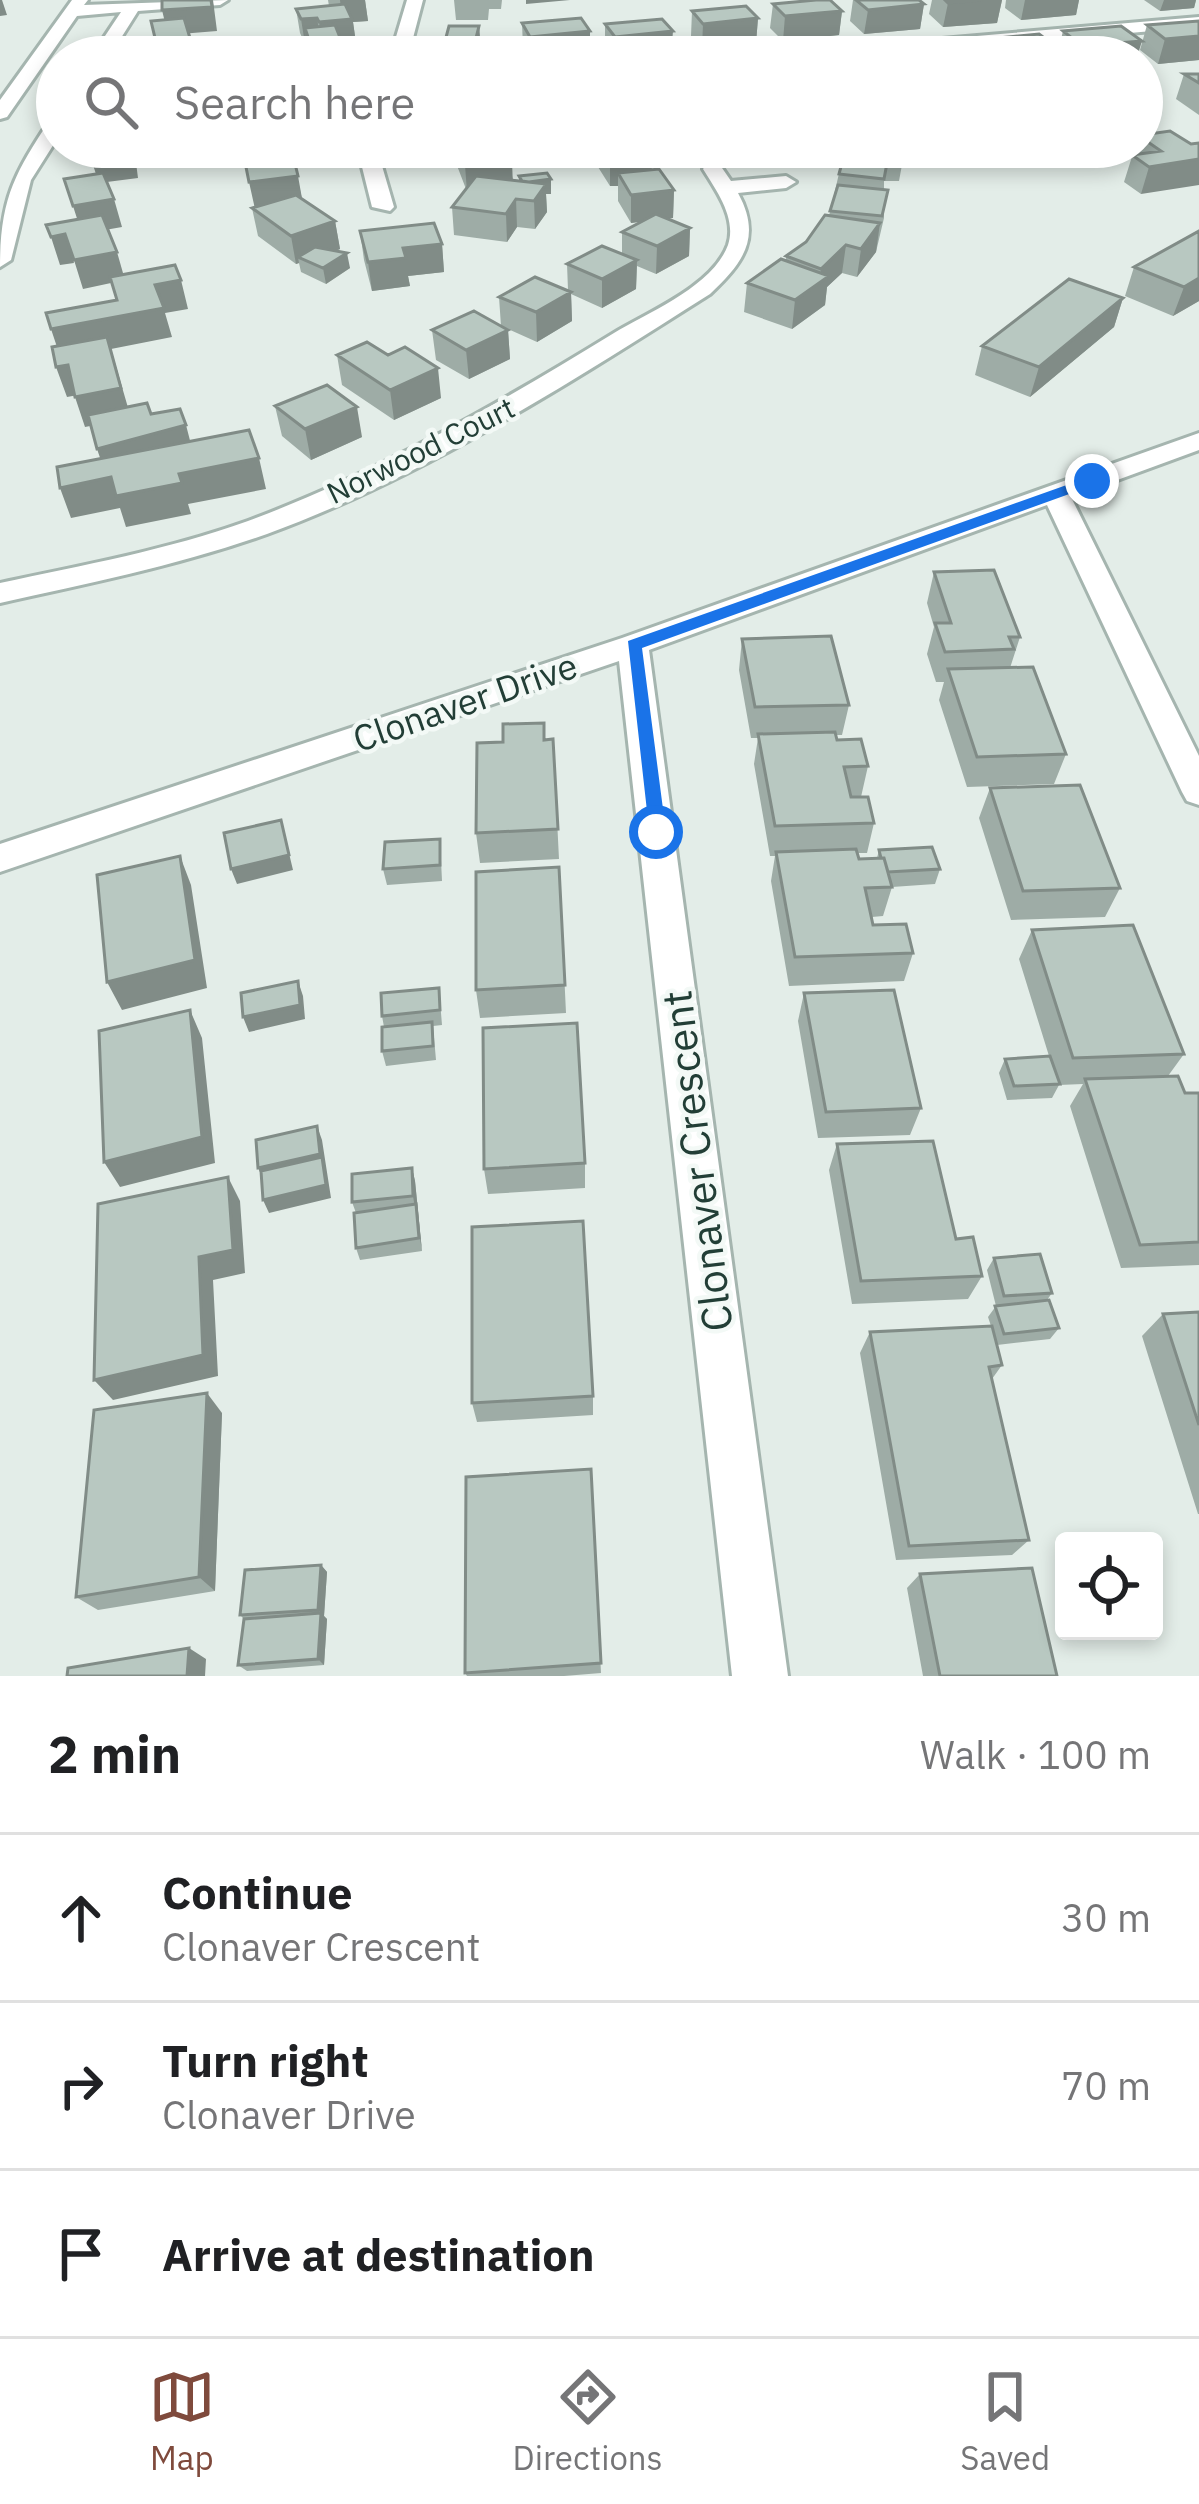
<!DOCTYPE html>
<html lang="en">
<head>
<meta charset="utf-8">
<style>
	:root { --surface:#fff; --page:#f6f6f6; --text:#202124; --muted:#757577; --line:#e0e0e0; --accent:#7f4a3c }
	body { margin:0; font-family:"IBM Plex Sans",sans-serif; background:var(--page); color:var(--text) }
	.controls { position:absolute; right:36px; bottom:36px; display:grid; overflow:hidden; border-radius:12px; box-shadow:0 6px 18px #0003 }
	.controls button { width:108px; height:108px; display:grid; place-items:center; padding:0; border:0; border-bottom:3px solid var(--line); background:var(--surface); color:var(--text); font:60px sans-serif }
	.stop { position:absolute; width:36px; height:36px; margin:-27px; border:9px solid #1a73e8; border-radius:50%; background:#fff }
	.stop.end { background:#1a73e8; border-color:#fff; box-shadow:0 3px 12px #0008 }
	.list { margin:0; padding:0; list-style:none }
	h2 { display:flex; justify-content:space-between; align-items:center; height:156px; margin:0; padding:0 48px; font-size:51px }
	h2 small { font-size:39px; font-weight:400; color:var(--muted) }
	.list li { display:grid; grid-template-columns:78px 1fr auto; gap:36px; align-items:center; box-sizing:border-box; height:168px; padding:0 48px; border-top:3px solid var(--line) }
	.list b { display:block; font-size:45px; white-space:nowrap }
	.list p { margin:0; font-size:39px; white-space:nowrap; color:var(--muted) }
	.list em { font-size:39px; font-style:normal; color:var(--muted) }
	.icon { flex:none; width:66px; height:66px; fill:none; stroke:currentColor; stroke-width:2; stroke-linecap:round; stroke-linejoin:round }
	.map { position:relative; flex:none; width:1199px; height:1676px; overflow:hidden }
	.search { position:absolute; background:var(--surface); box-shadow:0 6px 18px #0003; left:36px; right:36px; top:36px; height:132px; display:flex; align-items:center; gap:30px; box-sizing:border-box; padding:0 42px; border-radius:66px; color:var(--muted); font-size:45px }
	.sheet { height:660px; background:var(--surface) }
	nav { display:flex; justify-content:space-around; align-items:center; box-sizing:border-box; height:168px; border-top:3px solid var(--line); background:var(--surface); font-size:33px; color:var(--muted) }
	nav a { display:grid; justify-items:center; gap:6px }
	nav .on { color:var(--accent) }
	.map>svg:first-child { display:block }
</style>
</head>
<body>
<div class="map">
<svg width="1199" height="1676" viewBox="0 0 1199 1676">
	<rect width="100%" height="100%" fill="#e3ede8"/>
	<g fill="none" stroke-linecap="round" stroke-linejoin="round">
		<!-- street casing -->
		<g stroke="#a5b5af" stroke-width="6">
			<path id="street" d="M72,0H88L84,5L228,0L220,5L138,11L109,57H91L121,12L77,16L7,117L0,119V100Z
				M407,0H423L408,57H390Z
				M1199,17V27L850,57H780L789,52Z
				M57,118V139L31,180L11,260L0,267C0,200 14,174 50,120Z
				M363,147H383L380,159L394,207L390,211L372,207L360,159Z
				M706,165H720L731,181L786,176L796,182L786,188L738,193C762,237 744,262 710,294C568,384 425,476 267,534C180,565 90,583 0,603V583C84,565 167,550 248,521C377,473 497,405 614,333C649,312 713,286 728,245C737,218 716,190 703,169Z
				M1199,433V450L1071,497L1199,756V805L1187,801L1182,792L1047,505L649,650L788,1676H732L619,661L0,872V844L622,638Z"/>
		</g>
		<!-- street -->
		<use href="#street" fill="#fff" fill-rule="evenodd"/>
	</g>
	<!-- wall -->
	<path fill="#9eaca6" d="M328,0H365L368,21L353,22L356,43L309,52L307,44H305L300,33L296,9L329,6Z
		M454,0H502L501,9H489L488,20H456Z
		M853,0H919L924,4L920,29L864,34L850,21Z
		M932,0H1002L997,23L943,27L929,14Z
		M1006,0H1079L1076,15L1021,20L1005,8Z
		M1144,0H1196L1194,8L1160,11Z
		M773,4L842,11L839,35L783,41L770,28Z
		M692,11L758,18L756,43L702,48L691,36Z
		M1199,21V60L1158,64L1140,50L1147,25Z
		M522,23L590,56L528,57L523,48Z
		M605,24L672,44L615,50L605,37Z
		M479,26L481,51L479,57H446L445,41Z
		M1063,31L1137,57H1058L1057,56Z
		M979,40L1054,57H975Z
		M896,47L971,56L894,57Z
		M1184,74H1199V115L1176,99Z
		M1142,135L1191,144L1141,194L1124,182L1135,147H1142Z
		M283,147H317V150L292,153L302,199L335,221L340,249L336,251L350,268L326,284L301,272L299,263L296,264L258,236L252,208H254Z
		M447,147H505L513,180L520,181L519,176L551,179V194H546L547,212L535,229L517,227L507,242L454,235L452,207L466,189L456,163L455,152H449Z
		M598,147H647L652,169L674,190L673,218H667L690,228L689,256L656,274L637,266L636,289L602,308L571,294L572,321L537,342L501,326L508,330L510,359L469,379L436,360L432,330L501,326L499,297L568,290L567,264L622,254V232L642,221L631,223L618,201V186H610L598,167Z
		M734,147H800L798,160L751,166Z
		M828,147H900L904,154L899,181H884V218L876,252L857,277L842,273L827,287L825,305L792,329L744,312L747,283L786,261V256L806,242L829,216L841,165L840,160L841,151Z
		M360,231L442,244L444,272L408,276L410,286L372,291L364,260Z
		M1199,231V301L1173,316L1125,296L1134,267Z
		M1123,298L1114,327L1030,397L975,375L982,346Z
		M337,355L441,398L394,420L342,385Z
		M275,406L362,437L311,460L282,436Z
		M934,572L1020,637L1010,668L1066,754L1054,784L967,787L939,700L944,682H936L927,654L934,627L927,603Z
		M742,639L849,705L842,735H836L837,740L868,766L861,797L874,823L867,853H857L859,859L877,858L879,850L940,869L935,884L892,887L883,916L872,917L873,925L913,953L904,981L789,986L771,881L775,856H770L754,764L758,738H751L739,670Z
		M553,739L559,859L480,863L476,833L544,740Z
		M990,788L1120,888L1105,917L1011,920L979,818Z
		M440,839L442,881L387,885L383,869Z
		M559,867L566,1013L480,1018L476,990Z
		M1032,930L1184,1054L1168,1076L1185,1093H1199V1265L1121,1268L1070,1106L1083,1084L1059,1085L1052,1098L1007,1100L999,1073L1005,1059L1049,1056L1019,959Z
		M439,988L442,1025L433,1026L436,1060L386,1066L382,1051L384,1027L382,1016Z
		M804,993L921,1108L910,1135L818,1138L798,1021Z
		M837,1144L956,1239L982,1276L968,1299L852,1304L829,1170Z
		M585,1163V1188L488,1194L484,1169Z
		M412,1168L415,1181L422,1251L360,1260L356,1248V1213L352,1202Z
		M994,1258L1052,1293L1047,1300L1059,1328L1050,1339L997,1345L1002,1365L992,1379L1029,1540L1012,1555L896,1560L860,1353L870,1332L991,1326L988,1317L996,1306L987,1270Z
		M1199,1312V1514H1198L1142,1336L1163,1314Z
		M593,1396V1415L477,1422L472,1403Z
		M222,1413L215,1591L98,1610L76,1597Z
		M591,1469L601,1673L564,1676H467L465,1673Z
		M321,1565L327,1572L324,1616L327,1619L324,1665L247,1671L238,1665L244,1619L240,1615Z
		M920,1574L1057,1676H923L907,1588Z"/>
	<!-- shaded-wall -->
	<path fill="#818c87" d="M0,0H2L7,15L0,16Z
		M213,0L217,31L168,35L162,10Z
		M340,0H365L368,21L353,22L356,43L342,45L343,57H312L305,28L307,44H305L301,19L317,18L321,42H322L319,22L342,20Z
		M526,0H570L526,4Z
		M977,0H1002L997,23L943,27L948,3Z
		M1025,0H1079L1076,15L1021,20Z
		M1164,0H1196L1194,8L1160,11Z
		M924,4L920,29L864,34L868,10Z
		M842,11L839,35L783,41L785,16Z
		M758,18L756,43L702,48L703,24Z
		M479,26L481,51L479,57H476L475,42Z
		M590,31V56L530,57V37Z
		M673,31L672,44L615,50V37Z
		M1199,36V60L1158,64L1165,39Z
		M190,38L194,57H159L156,42Z
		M1142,41L1137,57H1080L1082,46Z
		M1056,47L1054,57H994L995,53Z
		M1152,104L1144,131H1142V105Z
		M87,147H134L138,178L99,183Z
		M284,147H317V150L285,154Z
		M753,147H800L798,160L751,166Z
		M652,154L651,182L618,173V186H610V159Z
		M1199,159V185L1141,194L1149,167Z
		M512,160L513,188L467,192L465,165Z
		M298,176L303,204L255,209L249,182Z
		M551,179V194H546L547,212L535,229L534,201L523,183Z
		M674,190L673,218L631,223V195Z
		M114,199L122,227L82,234L73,206Z
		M516,199L517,227L507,242L506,214Z
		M335,221L340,249L306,261L298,257L299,263L296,264L291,236Z
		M880,223L876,252L857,277L861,249Z
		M690,228L689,256L656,274L657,246Z
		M65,234L74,263L60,265L51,237Z
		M442,244L444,272L408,276L410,286L372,291L368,262L403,248Z
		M846,245L842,273L827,287L825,305L792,329L795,300L819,283L821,269Z
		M117,252L125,280L83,289L74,260Z
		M347,253L350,268L326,284L323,268Z
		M637,260L636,289L602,308V279Z
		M1199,278V301L1173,316L1184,287Z
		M181,280L188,309L165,313L172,337L111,349L131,418L85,427L75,397L121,388L61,359L51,329L155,285Z
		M571,292L572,321L537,342L536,312Z
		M1123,298L1114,327L1030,397L1039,367Z
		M508,330L510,359L469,379L466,350Z
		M68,365L78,395L67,397L56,367Z
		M438,368L441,398L394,420L390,390Z
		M357,407L362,437L311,460L305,429Z
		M186,425L194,456L179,474L259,458L266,489L188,504L191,514L126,527L120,508L71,518L60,488L107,478L97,449Z
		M281,820L293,870L237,884L231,869Z
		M180,856L191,885L207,988L122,1010L107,982Z
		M298,981L303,996L305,1019L249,1032L243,1017Z
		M190,1010L202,1038L215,1163L120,1187L104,1162Z
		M317,1126L322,1140L331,1198L269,1213L263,1200L264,1181L258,1168Z
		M412,1168L415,1181L422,1251L413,1196Z
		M228,1177L240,1201L245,1273L213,1280L218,1376L113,1400L94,1380L199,1257Z
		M207,1393L222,1413L215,1591L199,1577Z
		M321,1565L327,1572L324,1616L327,1619L324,1665L318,1659L321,1613L318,1610Z
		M189,1648L206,1659L205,1676H187Z"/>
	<!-- building -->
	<path fill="#b8c8c1" stroke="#818c87" stroke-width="3" d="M162,0H211L212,7L162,10Z
		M816,0H830L842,11L785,16L773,4Z
		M856,0H919L924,4L868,10Z
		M945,0H982L948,3Z
		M345,4L352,19L319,22L317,18L301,19L296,9Z
		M746,6L758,18L703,24L692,11Z
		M184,18L190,38L156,42L151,21Z
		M581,18L590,31L530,37L522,23Z
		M662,19L673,31L615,37L605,24Z
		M1199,21V36L1165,39L1147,25Z
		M335,25L341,40L310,43L305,28Z
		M449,26H479L475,42L445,41Z
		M1121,26L1142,41L1082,46L1063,31Z
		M1039,34L1056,47L995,53L979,40Z
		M956,42L971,56L906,57L896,47Z
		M164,49L166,57H128L127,52Z
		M867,50L873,57H813L811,54Z
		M327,51L329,57H298L297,53Z
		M1184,74H1199V83Z
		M1142,96L1152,104L1142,105Z
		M1170,131L1191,144L1199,143V159L1149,167L1132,155L1161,151L1142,138V135Z
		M90,147H131V151L91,155Z
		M291,147L298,176L249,182L243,152Z
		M458,147H505L512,160L465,165Z
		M602,147H647L652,154L610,159Z
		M849,147H900L904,154L853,155Z
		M843,159L887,163L884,179L839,174Z
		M659,169L674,190L631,195L618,173Z
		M103,173L114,199L73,206L64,179Z
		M547,173L551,179L529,182L522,181L519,176Z
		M476,176L546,184L534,201L516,199L506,214L452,207Z
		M838,185L888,190L882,216L830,211Z
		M296,195L335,221L291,236L252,208Z
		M656,214L690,228L657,246L622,232Z
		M102,215L117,252L74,260L65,234L51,237L46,225Z
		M825,215L880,223L861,249L846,245L821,269L786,256L806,242Z
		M434,223L442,244L403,248L406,258L368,262L360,231Z
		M1199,231V278L1184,287L1134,267Z
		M602,246L637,260L602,279L567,264Z
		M315,247L347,253L323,268L298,257Z
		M781,259L829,276L795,300L747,283Z
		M175,265L181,280L155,285L164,308L51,329L46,313L117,300L110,277Z
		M535,277L571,292L536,312L499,297Z
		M1069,279L1123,298L1039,367L982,346Z
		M474,311L508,330L466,350L432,330Z
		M107,337L121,388L75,397L68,365L56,367L52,347Z
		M367,342L388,355L405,347L438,368L390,390L337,355Z
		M327,385L357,407L305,429L275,406Z
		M147,403L151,414L180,409L186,425L97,449L88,415Z
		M249,430L259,458L179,474L182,483L116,496L111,477L60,488L57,467Z
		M994,570L1020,637H1009L1014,649L945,652L935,623H951L934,572Z
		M831,636L849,705L755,707L742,639Z
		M1033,667L1066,754L977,757L948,669Z
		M544,723V740L553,739L558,829L476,833L477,743L503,742V724Z
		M835,732L837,740L861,739L868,766L844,767L851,797H868L874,823L775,826L758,734Z
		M1080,785L1120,888L1023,891L990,788Z
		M281,820L289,855L231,869L224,833Z
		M440,839V865L383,869L385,842Z
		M932,847L940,869L888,872L884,858H881L879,850Z
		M856,849L859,859L884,858L892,887L865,888L873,925L906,924L913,953L795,957L776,852Z
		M180,856L195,960L107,982L97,875Z
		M559,867L565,985L476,990V872Z
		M1133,925L1184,1054L1073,1058L1032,930Z
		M298,981L300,1005L243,1017L241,993Z
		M439,988L440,1010L382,1016L381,993Z
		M894,990L921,1108L826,1112L804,993Z
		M190,1010L202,1137L104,1162L99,1031Z
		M432,1022L433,1046L382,1051V1027Z
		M577,1023L585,1163L484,1169L483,1028Z
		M1050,1056L1060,1084L1014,1086L1005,1059Z
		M1178,1076L1185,1093H1199V1242L1140,1245L1085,1079Z
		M317,1126L320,1154L258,1168L256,1140Z
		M933,1141L956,1239L973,1237L982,1276L861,1281L837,1144Z
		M322,1157L326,1185L263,1200L261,1171Z
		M412,1168L413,1196L352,1202V1174Z
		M228,1177L233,1250L199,1257L203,1355L94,1380L98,1204Z
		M416,1204L419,1238L356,1248L354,1213Z
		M583,1221L593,1396L472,1403V1227Z
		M1040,1254L1052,1293L1004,1296L994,1258Z
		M1049,1300L1059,1328L1004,1334L995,1306Z
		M1199,1312V1425L1163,1314Z
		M992,1326L1002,1365L989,1367L1029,1540L909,1546L870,1332Z
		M207,1393L199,1577L76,1597L94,1410Z
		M591,1469L601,1663L465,1673L466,1477Z
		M321,1565L318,1610L240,1615L245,1570Z
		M1032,1568L1057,1676H940L920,1574Z
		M321,1613L318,1659L238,1665L244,1619Z
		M189,1648L187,1676H67L68,1668Z"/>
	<!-- route -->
	<path fill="#1a73e8" d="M1092,476L1097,484L642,648L666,832L663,838H650L628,641Z"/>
	<g text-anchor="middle" stroke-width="9" stroke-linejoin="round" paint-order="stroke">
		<!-- far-street labels -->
		<g font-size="30" fill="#223e36" stroke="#f3f9f6">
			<text transform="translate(421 451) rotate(-26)" y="10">Norwood Court</text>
		</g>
		<!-- street labels -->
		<g font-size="36" fill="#223e36" stroke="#f3f9f6">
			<text transform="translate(465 702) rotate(-19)" y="13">Clonaver Drive</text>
		</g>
		<!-- near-street labels -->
		<g font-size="42" fill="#223e36" stroke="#f3f9f6">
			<text transform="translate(697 1161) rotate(-97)" y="15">Clonaver Crescent</text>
		</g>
	</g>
</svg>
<div class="controls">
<button><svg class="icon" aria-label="locate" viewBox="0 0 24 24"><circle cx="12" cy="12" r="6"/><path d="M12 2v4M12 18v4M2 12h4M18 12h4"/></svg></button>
</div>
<div class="stop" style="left:656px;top:832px"></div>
<div class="stop end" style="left:1092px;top:481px"></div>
<div class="search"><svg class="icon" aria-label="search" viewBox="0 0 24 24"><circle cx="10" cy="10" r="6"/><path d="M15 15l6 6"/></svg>Search here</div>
</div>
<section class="sheet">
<h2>2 min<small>Walk · 100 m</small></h2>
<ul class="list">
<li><svg class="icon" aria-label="ahead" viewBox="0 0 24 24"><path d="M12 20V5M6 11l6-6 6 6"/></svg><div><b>Continue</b><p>Clonaver Crescent</p></div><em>30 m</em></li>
<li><svg class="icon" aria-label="right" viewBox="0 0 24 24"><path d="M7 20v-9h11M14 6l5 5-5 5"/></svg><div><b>Turn right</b><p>Clonaver Drive</p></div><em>70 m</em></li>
<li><svg class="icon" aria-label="arrive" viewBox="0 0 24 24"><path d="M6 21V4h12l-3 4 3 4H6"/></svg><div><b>Arrive at destination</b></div></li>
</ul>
</section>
<nav>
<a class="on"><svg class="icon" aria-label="map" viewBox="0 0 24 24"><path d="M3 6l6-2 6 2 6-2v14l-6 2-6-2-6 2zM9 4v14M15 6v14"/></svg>Map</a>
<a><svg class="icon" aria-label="directions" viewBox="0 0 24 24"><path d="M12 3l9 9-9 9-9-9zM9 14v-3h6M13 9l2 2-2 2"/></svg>Directions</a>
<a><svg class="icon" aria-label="saved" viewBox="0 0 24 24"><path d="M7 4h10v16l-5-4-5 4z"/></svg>Saved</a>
</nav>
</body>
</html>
